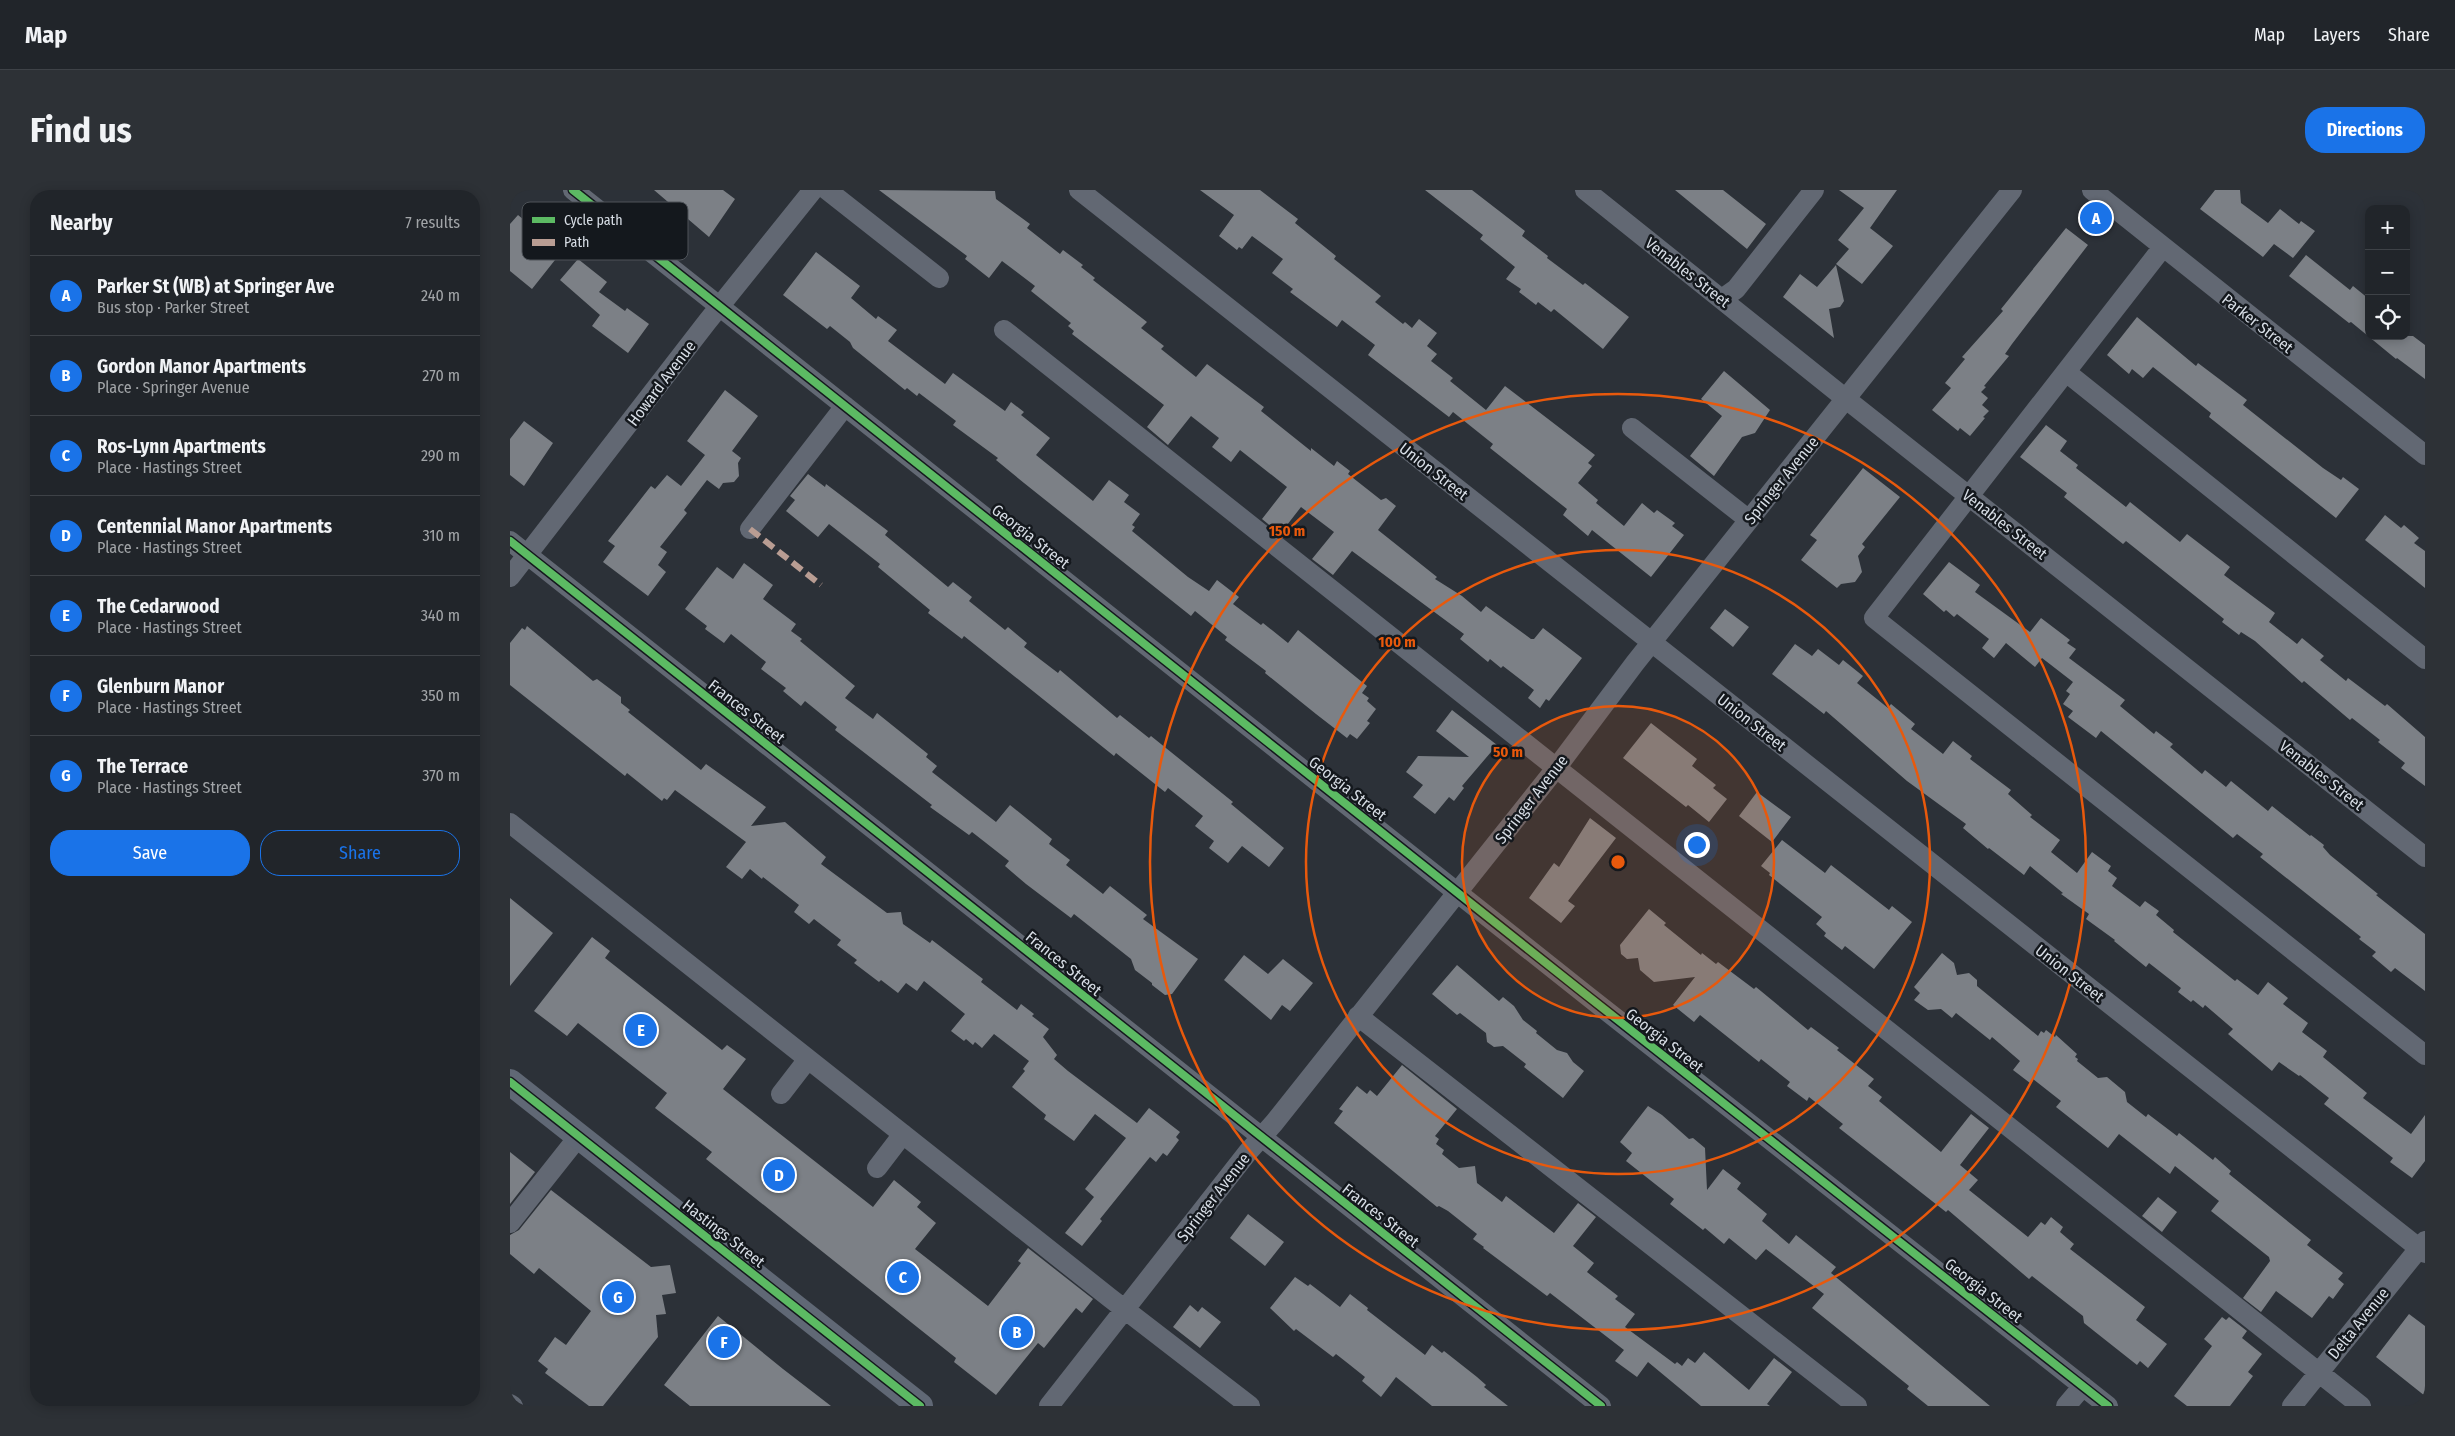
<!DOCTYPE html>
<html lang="en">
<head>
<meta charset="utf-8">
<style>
	:root { --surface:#21252a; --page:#2d3136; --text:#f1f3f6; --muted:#a2a5a8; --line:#3e4247; --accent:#1a73e8 }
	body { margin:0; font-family:"Fira Sans Condensed",sans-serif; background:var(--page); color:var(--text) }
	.controls { position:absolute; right:15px; top:15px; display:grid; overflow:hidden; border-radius:10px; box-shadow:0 2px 12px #0003 }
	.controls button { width:45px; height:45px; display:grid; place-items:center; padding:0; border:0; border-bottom:1px solid var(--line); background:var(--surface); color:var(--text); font:25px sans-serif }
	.you { position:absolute; left:1186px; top:654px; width:18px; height:18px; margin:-12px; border:4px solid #fff; border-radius:50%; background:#1a73e8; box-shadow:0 0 0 8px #1a73e833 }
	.badge { display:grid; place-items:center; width:32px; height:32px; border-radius:50%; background:var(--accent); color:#fff; font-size:16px; font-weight:700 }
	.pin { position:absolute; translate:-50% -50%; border:2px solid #fff; box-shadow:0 1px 5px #0006 }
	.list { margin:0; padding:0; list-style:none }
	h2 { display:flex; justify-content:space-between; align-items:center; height:65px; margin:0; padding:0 20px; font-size:21px }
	h2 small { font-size:16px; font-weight:400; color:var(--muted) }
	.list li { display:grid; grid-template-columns:32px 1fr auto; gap:15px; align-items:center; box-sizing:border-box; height:80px; padding:0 20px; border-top:1px solid var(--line) }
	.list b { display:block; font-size:19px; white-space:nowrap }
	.list p { margin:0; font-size:16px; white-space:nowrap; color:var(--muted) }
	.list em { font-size:16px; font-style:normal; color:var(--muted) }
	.actions { display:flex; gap:10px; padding:15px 20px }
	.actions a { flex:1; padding:11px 0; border:1px solid var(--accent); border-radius:20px; text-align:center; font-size:18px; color:var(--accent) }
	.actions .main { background:var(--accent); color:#fff }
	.icon { flex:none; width:28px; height:28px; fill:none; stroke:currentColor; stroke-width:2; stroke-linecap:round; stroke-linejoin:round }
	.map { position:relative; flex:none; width:1915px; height:1216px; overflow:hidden; border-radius:20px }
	header { display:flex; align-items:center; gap:30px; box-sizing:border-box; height:70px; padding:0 25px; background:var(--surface); border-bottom:1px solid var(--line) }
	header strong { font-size:24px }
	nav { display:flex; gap:28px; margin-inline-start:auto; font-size:18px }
	.intro { display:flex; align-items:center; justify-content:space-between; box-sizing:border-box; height:120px; padding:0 30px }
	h1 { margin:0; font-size:35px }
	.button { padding:12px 22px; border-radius:20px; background:var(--accent); color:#fff; font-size:18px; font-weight:700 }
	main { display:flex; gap:30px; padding:0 30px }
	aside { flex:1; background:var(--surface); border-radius:20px; box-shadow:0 2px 12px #0003 }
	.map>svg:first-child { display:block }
</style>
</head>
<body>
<header>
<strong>Map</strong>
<nav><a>Map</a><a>Layers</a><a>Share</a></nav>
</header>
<div class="intro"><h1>Find us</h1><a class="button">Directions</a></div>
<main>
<aside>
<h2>Nearby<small>7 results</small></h2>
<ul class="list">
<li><span class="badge">A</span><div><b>Parker St (WB) at Springer Ave</b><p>Bus stop · Parker Street</p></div><em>240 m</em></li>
<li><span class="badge">B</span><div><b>Gordon Manor Apartments</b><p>Place · Springer Avenue</p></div><em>270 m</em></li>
<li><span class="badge">C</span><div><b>Ros-Lynn Apartments</b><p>Place · Hastings Street</p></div><em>290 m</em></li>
<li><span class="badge">D</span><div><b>Centennial Manor Apartments</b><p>Place · Hastings Street</p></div><em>310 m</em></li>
<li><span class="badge">E</span><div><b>The Cedarwood</b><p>Place · Hastings Street</p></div><em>340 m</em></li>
<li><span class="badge">F</span><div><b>Glenburn Manor</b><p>Place · Hastings Street</p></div><em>350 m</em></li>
<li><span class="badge">G</span><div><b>The Terrace</b><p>Place · Hastings Street</p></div><em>370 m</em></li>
</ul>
<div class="actions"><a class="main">Save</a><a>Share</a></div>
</aside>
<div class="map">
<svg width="1915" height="1216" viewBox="0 0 1915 1216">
	<rect width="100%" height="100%" fill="#2c3138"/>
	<!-- building -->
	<path fill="#7c8086" d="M144,0H213L225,9L199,47Z
		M369,0L485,1L486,9L520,34L517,38L550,64L553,60L573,75L571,77L585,88L583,90L637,132L631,138L654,156L651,159L686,187L697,174L754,217L751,221L801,261V258L824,276L827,271L840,281L838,284L871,310L876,308L886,316L868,340L927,387L925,389L952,406L971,422L976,416L1021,449H1024L1033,438L1072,468L1039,511L1036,509L1030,518L1018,508L1024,500L993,476L991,478L980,469L978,472L950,449L954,444L842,361L823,385L802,369L824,342L791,317L770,344L752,329L777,297L730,260L721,272L702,257L709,248L681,226L658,255L637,237L654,215L562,144L564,141L558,136L561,133L521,101L525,96L492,71L479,88L455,69L457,66Z
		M690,0H750L788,29L785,33L826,66L824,69L871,106L865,112L893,134L895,132L902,138L909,129L927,143L917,156L927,164L921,171L943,188L940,191L976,220L995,196L1085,265L1078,273L1082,276L1068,293L1088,310L1086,313L1114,336L1132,313L1144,323L1147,320L1165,333L1162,336L1174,345L1141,387L1082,340L1078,346L1053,325L1057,319L980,258L983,254L943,222L939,227L858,165L865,155L832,130L827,137L780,102L783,99L762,83L773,69L742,46L732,59L729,57L727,60L709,46L724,25Z
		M915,0H962L1015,41L1012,46L1038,66L1037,68L1073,95L1075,93L1119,127L1093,159L1044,119L1041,122L1028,112L1026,115L1009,102L1011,99L996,89L1005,77L970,49L973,45Z
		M1165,0H1213L1256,34L1237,59Z
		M1329,0H1387L1360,38L1383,56L1352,94L1326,74L1339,59L1328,50L1354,18Z
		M1705,0H1730L1731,13L1758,33L1770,19L1789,34L1791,31L1805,41L1783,68L1764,54L1753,67L1690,19Z
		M8,25L25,39L19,47L45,70L22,99L0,81V34Z
		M1556,38L1578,55L1502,154L1495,164L1499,166L1474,196L1476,197L1471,202L1478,208L1472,215L1479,221L1473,227L1475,228L1460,246L1450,238L1448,241L1422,220L1441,198L1435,193L1455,169L1452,167L1493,121L1491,119Z
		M306,62L350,96L341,108L366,129L368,126L387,140L378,151L435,194L443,183L495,221L501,212L514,222L511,225L540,248L526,265L583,311L599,290L619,305L614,312L630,324L622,335L625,337L622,341L678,387L699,401L707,390L729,407L723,414L751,435L753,433L778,453L788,440L857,496L852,503L859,508L857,511L866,519L857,531L860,533L847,549L840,544L837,548L806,524L755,483L756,481L715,450L717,447L685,421L681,426L514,293L486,270L488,268L443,235L446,231L409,203L407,206L397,198L395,200L343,158L340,152L320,136L317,139L273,105Z
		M1796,65L1840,100L1843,96L1859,109V146H1903L1915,155V189L1887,168L1886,169L1841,132L1839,133L1779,86Z
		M68,69L97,92L89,102L115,121L117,118L139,134L118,163L82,136L90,125L50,90Z
		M1326,75L1334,111L1330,117L1319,119L1324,148L1273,107L1290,84L1307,97Z
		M1627,127L1686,176L1688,173L1737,210L1733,215L1813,278L1831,290L1833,287L1849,299L1826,328L1699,227L1701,223L1643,177L1633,188L1622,179L1619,184L1597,165Z
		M1214,181L1260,220L1245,243L1232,247L1204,286L1180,266L1212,226L1191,209Z
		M215,200L248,226L222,261L231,268L228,273L229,286L224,292L213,293L209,299L197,290L174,320L177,323L150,357L157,362L148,375L156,382L138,406L93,372L105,356L98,351L141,296L145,299L157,285L171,296L195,265L177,251Z
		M14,231L43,253L14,296L0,285V249Z
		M1536,235L1557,251L1550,261L1568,275L1566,278L1616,317L1620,312L1670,352L1677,344L1720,377L1714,385L1765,423L1759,432L1787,454L1792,448L1814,466L1810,470L1836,491L1838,488L1875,516L1877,514L1915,547V596L1891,578L1895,573L1868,552L1870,550L1842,528L1840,530L1794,491L1792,493L1745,451L1731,442L1729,445L1712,432L1714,429L1616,351L1613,354L1554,307L1557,303L1510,267Z
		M1353,278L1390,307L1352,354L1355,357L1348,366L1352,382L1345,392L1331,394L1327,398L1291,370L1307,350L1300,345Z
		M298,284L315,297L316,294L378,341L375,345L438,397L443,392L462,407L459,411L495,440L498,437L517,453L514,457L548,483L550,480L607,528L610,525L639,548L641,546L723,612L721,614L774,658L759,677L732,656L718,673L699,658L704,651L685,636L693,626L658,598L655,602L606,563L604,566L454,446L452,449L418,423L420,420L368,377L370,374L319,334L308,347L276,321L285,310L280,306Z
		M1875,325L1891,338L1894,335L1909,348L1904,353L1915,361V398L1855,350Z
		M1439,372L1470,395L1465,402L1520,442L1531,428L1560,450L1557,453L1566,459L1559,468L1615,510L1610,516L1644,544L1646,541L1663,554L1660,557L1692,584L1695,580L1716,597L1721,591L1758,621L1762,616L1800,646L1801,645L1814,655L1813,657L1820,665L1868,704L1866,705L1915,744V801L1885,778L1881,782L1862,766L1866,762L1849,749L1851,747L1750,667L1753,664L1727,644L1723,648L1591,541L1586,548L1558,527L1563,521L1553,514L1560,504L1556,501L1563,492L1532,468L1525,477L1496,453L1484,468L1472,458L1479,449L1447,424L1444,427L1436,420L1434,422L1413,404Z
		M234,373L263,395L253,409L286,434L281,441L292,449L290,451L345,496L335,508L363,529L367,523L418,564L416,567L427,576L422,582L486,632L500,615L542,649L539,654L560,670L556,675L593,704L600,696L637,725L633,729L688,769L662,804L655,805L642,795V793L625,780L621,769L564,724L561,728L516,694L495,676L499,671L462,642L459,645L420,617L422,615L325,540L327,537L295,511L291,516L273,501L276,498L251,479L256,472L221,444L214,453L195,439L197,436L175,419L207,377L223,389Z
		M1215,419L1239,437L1223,457L1200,438Z
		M17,436L83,491L87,489L111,507V513L120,520L118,522L191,580L196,574L256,617L241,636L275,632L316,667L311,674L377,723L391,722L393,734L420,753L422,750L473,789L471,792L507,820L511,814L524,824L522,826L539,839L533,847L547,865L544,869L558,881L627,933L639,918L670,942L666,947L669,950L657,966L653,963L646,972L640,967L590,1029L592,1031L572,1056L555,1043L584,1007L575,999L616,948L585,924L564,951L534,929L536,925L502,897L515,881L513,879L519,871L484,844L472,858L465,852L463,855L456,849L454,851L441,841L455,824L414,791L407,801L396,793L388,803L371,790L369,792L344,773L347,770L327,755L331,750L304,729L299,734L284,722L289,715L253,687L252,689L240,679L232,689L216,677L236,652L165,600L157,610L154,608L152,611L117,583L115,586L0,495V453L12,438L15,440Z
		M1285,454L1302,466L1308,459L1329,475L1333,470L1353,486L1347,493L1378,518L1381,514L1405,534L1401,539L1433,564L1443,551L1462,566L1460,569L1501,600L1498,604L1522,625L1520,627L1550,650L1541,662L1567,683L1582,662L1601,676L1598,681L1607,688L1602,696L1630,717L1635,711L1649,721L1646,725L1664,740L1663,742L1725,791L1727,789L1748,805L1758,792L1778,808L1773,814L1798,833L1792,842L1817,861L1813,867L1857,903L1853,908L1901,944L1915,925V971L1902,988L1880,972L1883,968L1814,914L1819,908L1790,885L1789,886L1769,872L1762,881L1718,844L1723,839L1695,815L1693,818L1683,810L1681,812L1668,802L1671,798L1639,773L1636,777L1604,751L1605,750L1576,729L1579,724L1551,704L1553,703L1520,676L1514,685L1479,658L1478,659L1453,638L1456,634L1397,591L1316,521L1314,524L1262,484Z
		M942,520L987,555L952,596L954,598L944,611L939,607L925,624L903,607L913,595L896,582L908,566L959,567L926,541Z
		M1141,533L1187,569L1182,576L1206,595L1203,598L1217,609L1199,632L1178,615L1176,617L1113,568Z
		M1247,602L1281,627L1262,652L1229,626Z
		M1080,628L1106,648L1058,711L1065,716L1051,733L1019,708L1044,673L1049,677Z
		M1272,650L1315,683L1321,675L1379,720L1382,716L1402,732L1364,779L1335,756L1332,760L1314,746L1316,743L1306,734L1312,727L1259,685L1260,683L1251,676Z
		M0,708L43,743L0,796Z
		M1139,719L1156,733L1154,735L1191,765L1192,763L1206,774L1208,772L1244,799L1246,797L1298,840L1301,837L1329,858L1327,860L1364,889L1358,896L1372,907L1369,911L1431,962L1461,924L1479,938L1450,975L1468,990L1459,1000L1518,1047L1531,1032L1535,1035L1541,1027L1553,1037L1550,1042L1564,1054L1560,1059L1635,1117L1626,1130L1657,1154L1638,1178L1630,1171L1627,1175L1584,1141L1574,1133L1573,1126L1522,1086L1519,1089L1438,1020L1436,1022L1329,938L1333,934L1299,907L1297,911L1277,896L1280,892L1251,869L1249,872L1190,825L1184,832L1163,815L1185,787L1144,792L1130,780L1128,768L1117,769L1111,764L1110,755Z
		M82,747L100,761L95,768L212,860L217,855L236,869L213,899L363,1017L384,990L411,1012L407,1017L426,1033L405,1059L478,1116L511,1073L508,1071L518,1058L583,1109L572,1123L566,1118L534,1158L528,1153L486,1205L444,1172L446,1168L196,969L202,962L145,918L157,903L68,833L57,846L24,821Z
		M1432,763L1444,773L1447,785L1459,783L1467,790V796L1528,846L1531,841L1534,843L1536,840L1545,847L1546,845L1567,864L1565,867L1568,869L1567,871L1588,888L1597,887L1615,902L1617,912L1636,927L1638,924L1667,946L1669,943L1703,970L1705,967L1721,981L1719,984L1801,1050L1797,1055L1833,1083L1828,1089L1834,1094L1823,1109L1819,1106L1802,1128L1766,1101L1751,1122L1733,1108L1760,1071L1759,1067L1701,1021L1709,1011L1665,976L1660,984L1609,944L1598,958L1546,917L1551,911L1523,889L1520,893L1503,880L1510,871L1482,847L1480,850L1446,823L1442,828L1431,819L1418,820L1404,810L1410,803L1404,797Z
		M734,765L758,784L773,769L803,793L780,821L772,815L761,830L714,790Z
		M947,775L989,811L993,807L1004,816L1013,830L1027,841L1026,843L1047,860L1057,863L1063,872L1074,881L1053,908L1014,877L1016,874L993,856L984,857L977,852L976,843L950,823L947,825L922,804Z
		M892,875L947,919L925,946L929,949L926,954L934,960L932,964L949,978L965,976L967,993L992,1012L996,1006L1044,1043L1068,1013L1086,1027L1063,1056L1084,1073L1077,1082L1108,1106L1105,1109L1125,1124L1115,1137L1165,1174L1167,1172L1172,1176L1178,1168L1185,1173L1194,1162L1239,1200L1264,1168L1282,1182L1257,1214L1260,1216H1191L1138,1172L1127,1187L1105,1171L1114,1160L1040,1103L1037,1106L973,1058L974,1057L963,1049L967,1044L938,1021L929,1016L927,1017L824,933L833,921L829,919L847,896L857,904L860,900L867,906Z
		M1138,916L1152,925L1179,949L1183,948L1195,958L1197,1000L1213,979L1231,993L1227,999L1257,1024L1252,1031L1279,1054L1286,1045L1326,1077L1321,1083L1480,1216H1418L1397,1199L1399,1196L1302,1118L1314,1104L1256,1059L1246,1070L1219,1048L1214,1054L1195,1038L1193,1040L1160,1014L1164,1009L1116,971L1122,963L1110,952Z
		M0,962L25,982L0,1014Z
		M41,1000L141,1077L160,1075L166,1103L152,1105L156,1124L146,1125L148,1147L93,1216H79L35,1183L38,1179L28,1171L45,1147L56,1155L81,1121L29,1078L24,1084L0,1064V1045L9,1040Z
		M1648,1007L1667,1022L1652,1042L1632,1026Z
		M738,1024L774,1052L755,1076L720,1048Z
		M785,1087L798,1096L800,1094L830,1117L840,1104L858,1118L857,1120L915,1165L922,1155L932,1163L934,1161L967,1187L976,1195L974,1197L998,1216H922L886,1187L871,1207L852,1191L855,1187L840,1175L826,1164L823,1167L786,1139L784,1141L760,1118Z
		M680,1115L688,1122L692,1117L711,1132L690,1158L663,1137Z
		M1899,1124L1915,1136V1206L1866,1167Z
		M208,1126L273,1179L321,1216H180L154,1195Z
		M1712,1127L1716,1130L1719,1127L1737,1141L1732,1148L1752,1164L1738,1182L1743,1186L1720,1216H1677L1664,1206L1702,1156L1694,1149Z"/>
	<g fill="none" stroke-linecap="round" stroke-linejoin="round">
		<!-- minor -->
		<path stroke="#626873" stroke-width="20" d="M63,0L1075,804L1598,1216
			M317,0L429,88
			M569,0L1915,1063
			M1075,0L1336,209L1915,667
			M1582,0L1915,265
			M1653,57L1364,428L1915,865
			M1212,109L1226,99L1304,0
			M494,140L1851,1216
			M1556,182L1915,469
			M1122,238L1239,330
			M240,339L335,216
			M0,351L1091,1216
			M0,387L197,132L303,0
			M0,633L600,1108L740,1216
			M848,826L1347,1216
			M271,904L298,869
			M367,978L393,944
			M0,1033L69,946
			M0,1214L3,1216
			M539,1216L738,962L764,933L1047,577L1125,473L1502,0
			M1556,1216L1573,1196
			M1782,1216L1915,1051"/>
		<!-- major -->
		<path stroke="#606875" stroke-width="26" d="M0,892L410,1216"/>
		<!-- quiet -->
		<path stroke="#b99d93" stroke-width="6" stroke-dasharray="12 6" stroke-linecap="butt" d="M240,339L311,395"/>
		<!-- cycleway casing -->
		<g stroke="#14181d" stroke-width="11">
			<path id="cycleway" d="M63,0L1075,804L1598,1216
				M0,351L1091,1216
				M0,892L410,1216"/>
		</g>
		<!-- cycleway -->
		<use href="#cycleway" stroke="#5cba63" stroke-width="8"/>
	</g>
	<!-- distance rings -->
	<circle cx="1108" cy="672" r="156" fill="#e8590c" fill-opacity=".12"/>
	<g fill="none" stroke="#e8590c" stroke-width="2.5">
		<circle cx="1108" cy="672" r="156"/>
		<circle cx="1108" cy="672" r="312"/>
		<circle cx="1108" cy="672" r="468"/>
	</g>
	<g text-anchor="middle" stroke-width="5" stroke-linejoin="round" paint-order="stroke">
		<!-- street labels -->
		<g font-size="16" fill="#d7dde5" stroke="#14181d">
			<text transform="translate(1178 82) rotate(38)" y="6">Venables Street</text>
			<text transform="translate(1748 133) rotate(38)" y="6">Parker Street</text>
			<text transform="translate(151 193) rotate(-53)" y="6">Howard Avenue</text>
			<text transform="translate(924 281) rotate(38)" y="6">Union Street</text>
			<text transform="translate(1271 290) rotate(-51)" y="6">Springer Avenue</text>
			<text transform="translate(1495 334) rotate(38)" y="6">Venables Street</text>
			<text transform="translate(521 346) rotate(38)" y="6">Georgia Street</text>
			<text transform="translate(237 521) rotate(38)" y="6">Frances Street</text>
			<text transform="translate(1242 532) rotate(38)" y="6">Union Street</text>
			<text transform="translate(1812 585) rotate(38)" y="6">Venables Street</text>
			<text transform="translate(838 598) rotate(38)" y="6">Georgia Street</text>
			<text transform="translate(1021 609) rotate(-52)" y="6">Springer Avenue</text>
			<text transform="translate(554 773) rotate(39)" y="6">Frances Street</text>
			<text transform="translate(1560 783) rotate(38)" y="6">Union Street</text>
			<text transform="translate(1155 850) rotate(38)" y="6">Georgia Street</text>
			<text transform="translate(703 1007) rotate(-52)" y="6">Springer Avenue</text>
			<text transform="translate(871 1025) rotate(38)" y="6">Frances Street</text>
			<text transform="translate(214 1043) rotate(38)" y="6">Hastings Street</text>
			<text transform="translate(1474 1100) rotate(38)" y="6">Georgia Street</text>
			<text transform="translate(1848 1133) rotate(-51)" y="6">Delta Avenue</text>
		</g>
	</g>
	<!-- legend -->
	<rect x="12" y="12" width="166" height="58" rx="8" fill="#14181d" stroke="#4e5359" stroke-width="1"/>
	<rect x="22" y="27" width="23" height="6" fill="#5cba63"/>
	<rect x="22" y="49" width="23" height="7" fill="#b99d93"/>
	<g font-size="14" fill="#d7dde5">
		<text x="54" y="35">Cycle path</text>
		<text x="54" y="57">Path</text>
	</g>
	<circle cx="1108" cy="672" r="8" fill="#e8590c" stroke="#14181d" stroke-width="2.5"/>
	<g font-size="15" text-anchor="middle" font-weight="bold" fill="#e8590c" stroke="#14181d" stroke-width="5" stroke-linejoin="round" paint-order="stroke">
		<text x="777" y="346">150 m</text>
		<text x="887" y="457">100 m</text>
		<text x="998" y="567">50 m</text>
	</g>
</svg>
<div class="controls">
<button>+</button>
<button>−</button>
<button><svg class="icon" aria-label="locate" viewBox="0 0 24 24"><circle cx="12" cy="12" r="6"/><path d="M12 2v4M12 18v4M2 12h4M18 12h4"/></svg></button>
</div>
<div class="you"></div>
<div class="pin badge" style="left:1586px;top:28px">A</div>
<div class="pin badge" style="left:507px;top:1142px">B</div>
<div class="pin badge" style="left:393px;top:1087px">C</div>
<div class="pin badge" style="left:269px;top:985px">D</div>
<div class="pin badge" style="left:131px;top:840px">E</div>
<div class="pin badge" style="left:214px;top:1152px">F</div>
<div class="pin badge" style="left:108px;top:1107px">G</div>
</div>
</main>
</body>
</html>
